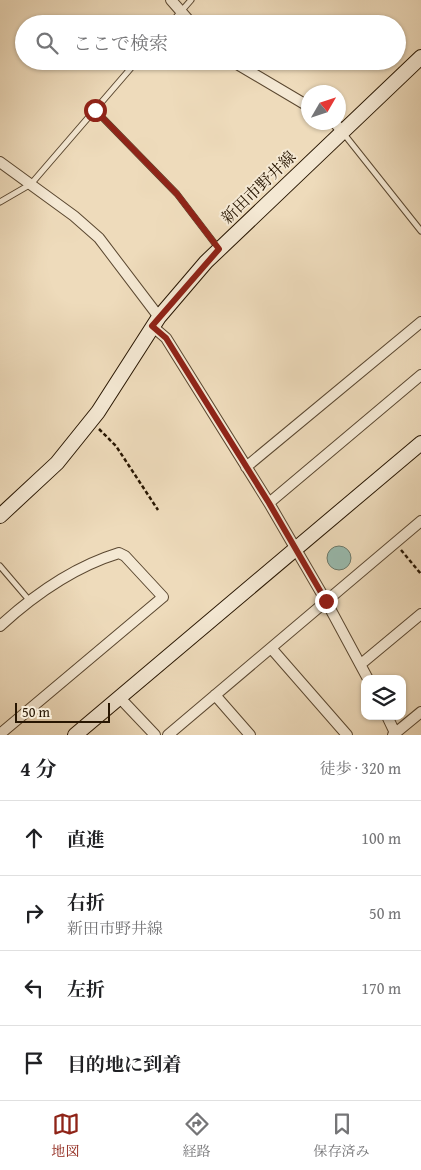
<!DOCTYPE html>
<html lang="ja">
<head>
<meta charset="utf-8">
<style>
	:root { --surface:#fff; --page:#f2f2f2; --text:#202124; --muted:#757577; --line:#e0e0e0; --accent:#8f2418 }
	body { margin:0; font-family:"Gentium Book Plus","Noto Serif JP",serif; background:var(--page); color:var(--text) }
	.controls { position:absolute; right:15px; bottom:15px; display:grid; overflow:hidden; border-radius:10px; box-shadow:0 1px 4px #0004 }
	.controls button { width:45px; height:45px; display:grid; place-items:center; padding:0; border:0; border-bottom:1px solid var(--line); background:var(--surface); color:var(--text); font:25px sans-serif }
	.compass { position:absolute; left:301px; top:85px; width:45px; height:45px; border-radius:50%; background:var(--surface); box-shadow:0 1px 4px #0004; rotate:51deg }
	.scale { position:absolute; left:15px; bottom:12px; width:95px; box-sizing:border-box; padding-left:5px; border:2px solid #281602; border-top:0; font-size:14px; line-height:18px; white-space:nowrap; color:#281602; -webkit-text-stroke:4px #f4e8d3; paint-order:stroke }
	.stop { position:absolute; width:15px; height:15px; margin:-11px; border:4px solid #8f2418; border-radius:50%; background:#fff }
	.stop.end { background:#8f2418; border-color:#fff; box-shadow:0 1px 5px #0008 }
	.list { margin:0; padding:0; list-style:none }
	h2 { display:flex; justify-content:space-between; align-items:center; height:65px; margin:0; padding:0 20px; font-size:21px }
	h2 small { font-size:16px; font-weight:400; color:var(--muted) }
	.list li { display:grid; grid-template-columns:32px 1fr auto; gap:15px; align-items:center; box-sizing:border-box; height:75px; padding:0 20px; border-top:1px solid var(--line) }
	.list b { display:block; font-size:19px; white-space:nowrap }
	.list p { margin:0; font-size:16px; white-space:nowrap; color:var(--muted) }
	.list em { font-size:16px; font-style:normal; color:var(--muted) }
	.icon { flex:none; width:28px; height:28px; fill:none; stroke:currentColor; stroke-width:2; stroke-linecap:round; stroke-linejoin:round }
	.map { position:relative; flex:none; width:421px; height:735px; overflow:hidden }
	.search { position:absolute; background:var(--surface); box-shadow:0 1px 4px #0004; left:15px; right:15px; top:15px; height:55px; display:flex; align-items:center; gap:12px; box-sizing:border-box; padding:0 18px; border-radius:28px; color:var(--muted); font-size:19px }
	.sheet { height:365px; background:var(--surface) }
	nav { display:flex; justify-content:space-around; align-items:center; box-sizing:border-box; height:70px; border-top:1px solid var(--line); background:var(--surface); font-size:14px; color:var(--muted) }
	nav a { display:grid; justify-items:center; gap:2px }
	nav .on { color:var(--accent) }
	.map>svg:first-child { display:block }
</style>
</head>
<body>
<div class="map">
<svg width="421" height="735" viewBox="0 0 421 735">
	<rect width="100%" height="100%" fill="#eedbbb"/>
	<filter id="stains"><feTurbulence type="fractalNoise" baseFrequency=".004" numOctaves="4"/><feColorMatrix values="0 0 0 0 .2 0 0 0 0 .09 0 0 0 0 .02 0 0 0 .5 -.17"/></filter>
	<radialGradient id="worn" r=".72"><stop offset=".6" stop-color="#630" stop-opacity="0"/><stop offset="1" stop-color="#630" stop-opacity=".3"/></radialGradient>
	<!-- water -->
	<path fill="#99bbaf" stroke="#6c796a" d="M327 558a12 12 0 1 1 24 0a12 12 0 1 1-24 0Z"/>
	<g fill="none" stroke-linecap="round" stroke-linejoin="round">
		<!-- lane casing -->
		<g stroke="#5a4730" stroke-width="7">
			<path id="lane" d="M170,24L191,0
				M95,110L177,194L219,249
				M344,134L421,231
				M0,202L31,184L137,61
				M0,566L29,600"/>
		</g>
		<!-- street casing -->
		<g stroke="#5a4730" stroke-width="12">
			<path id="street" d="M171,0L192,24
				M232,61L308,106
				M334,122L342,131
				M0,162L74,216L99,238L159,317
				M152,326L166,338L269,503L326,601L368,679
				M246,467L421,322
				M269,503L421,375
				M0,626C35,594 73,567 119,553L125,556L163,597L0,734
				M271,648L347,735
				M361,664L421,614
				M215,695L250,735
				M119,697L155,735
				M387,716L396,735
				M168,735L421,521
				M393,735L421,712"/>
		</g>
		<!-- secondary casing -->
		<g stroke="#281602" stroke-width="16">
			<path id="secondary" d="M0,516L57,463L98,412L159,317L206,262L421,57
				M75,735L421,443"/>
		</g>
		<!-- path -->
		<path stroke="#281602" stroke-width="2.5" stroke-dasharray="4 2.5" stroke-linecap="butt" d="M99,429L116,446L158,510
			M401,550L421,574"/>
		<!-- lane -->
		<use href="#lane" stroke="#f4e8d3" stroke-width="5"/>
		<!-- street -->
		<use href="#street" stroke="#f4e8d3" stroke-width="10"/>
		<!-- secondary -->
		<use href="#secondary" stroke="#f4e8d3" stroke-width="14"/>
	</g>
	<g fill="none" stroke-linecap="round" stroke-linejoin="round">
		<!-- route -->
		<path stroke="#8f2418" stroke-width="6" d="M95,110L177,194L219,249L152,326L166,338L269,503L326,601"/>
	</g>
	<g text-anchor="middle" stroke-width="4" stroke-linejoin="round" paint-order="stroke">
		<!-- street labels -->
		<g font-size="16" fill="#281602" stroke="#f4e8d3">
			<text transform="translate(258 187) rotate(-44)" y="6">新田市野井線</text>
		</g>
	</g>
	<rect width="100%" height="100%" filter="url(#stains)"/>
	<rect width="100%" height="100%" fill="url(#worn)"/>
</svg>
<div class="controls">
<button><svg class="icon" aria-label="layers" viewBox="0 0 24 24"><path d="M12 4l9 5-9 5-9-5zM3 14l9 5 9-5"/></svg></button>
</div>
<svg class="compass" viewBox="-18 -18 36 36"><path d="M0-13l5 13h-10z" fill="#e53935"/><path d="M0 13l5-13h-10z" fill="#757577"/></svg>
<div class="scale">50 m</div>
<div class="stop" style="left:95px;top:110px"></div>
<div class="stop end" style="left:326px;top:601px"></div>
<div class="search"><svg class="icon" aria-label="search" viewBox="0 0 24 24"><circle cx="10" cy="10" r="6"/><path d="M15 15l6 6"/></svg>ここで検索</div>
</div>
<section class="sheet">
<h2>4 分<small>徒歩 · 320 m</small></h2>
<ul class="list">
<li><svg class="icon" aria-label="ahead" viewBox="0 0 24 24"><path d="M12 20V5M6 11l6-6 6 6"/></svg><div><b>直進</b></div><em>100 m</em></li>
<li><svg class="icon" aria-label="right" viewBox="0 0 24 24"><path d="M7 20v-9h11M14 6l5 5-5 5"/></svg><div><b>右折</b><p>新田市野井線</p></div><em>50 m</em></li>
<li><svg class="icon" aria-label="left" viewBox="0 0 24 24"><path d="M17 20v-9H6M10 6l-5 5 5 5"/></svg><div><b>左折</b></div><em>170 m</em></li>
<li><svg class="icon" aria-label="arrive" viewBox="0 0 24 24"><path d="M6 21V4h12l-3 4 3 4H6"/></svg><div><b>目的地に到着</b></div></li>
</ul>
</section>
<nav>
<a class="on"><svg class="icon" aria-label="map" viewBox="0 0 24 24"><path d="M3 6l6-2 6 2 6-2v14l-6 2-6-2-6 2zM9 4v14M15 6v14"/></svg>地図</a>
<a><svg class="icon" aria-label="directions" viewBox="0 0 24 24"><path d="M12 3l9 9-9 9-9-9zM9 14v-3h6M13 9l2 2-2 2"/></svg>経路</a>
<a><svg class="icon" aria-label="saved" viewBox="0 0 24 24"><path d="M7 4h10v16l-5-4-5 4z"/></svg>保存済み</a>
</nav>
</body>
</html>
